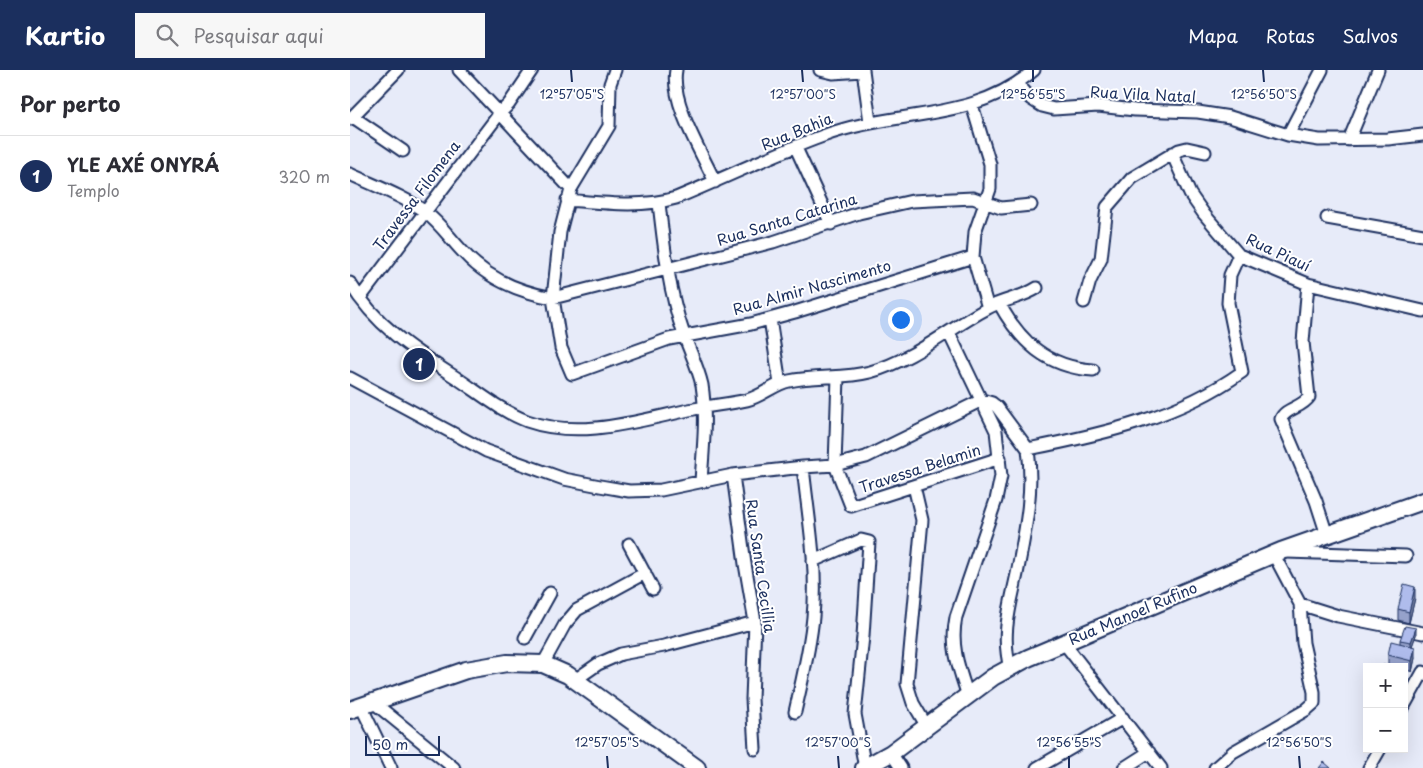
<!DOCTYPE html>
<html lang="pt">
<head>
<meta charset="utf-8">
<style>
	:root { --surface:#fff; --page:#f7f7f7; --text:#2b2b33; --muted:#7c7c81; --line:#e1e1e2; --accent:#1b2f5e }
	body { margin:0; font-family:"Playpen Sans",sans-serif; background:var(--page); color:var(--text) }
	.controls { position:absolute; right:15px; bottom:15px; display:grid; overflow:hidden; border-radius:0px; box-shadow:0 5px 20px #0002 }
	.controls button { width:45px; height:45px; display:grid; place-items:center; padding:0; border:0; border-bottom:1px solid var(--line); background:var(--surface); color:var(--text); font:25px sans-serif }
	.scale { position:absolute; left:15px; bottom:12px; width:75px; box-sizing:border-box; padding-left:5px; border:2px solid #1b2f5e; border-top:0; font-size:14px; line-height:18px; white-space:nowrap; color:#1b2f5e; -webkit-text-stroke:4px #fff; paint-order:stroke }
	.you { position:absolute; left:550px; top:249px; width:18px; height:18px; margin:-12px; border:4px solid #fff; border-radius:50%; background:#1a73e8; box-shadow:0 0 0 8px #1a73e833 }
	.badge { display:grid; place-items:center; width:32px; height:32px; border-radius:50%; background:var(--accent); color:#fff; font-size:16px; font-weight:700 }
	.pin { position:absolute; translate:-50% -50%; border:2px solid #fff; box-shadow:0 1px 5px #0006 }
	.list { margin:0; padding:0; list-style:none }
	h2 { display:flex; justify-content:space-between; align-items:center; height:65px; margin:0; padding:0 20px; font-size:21px }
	h2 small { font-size:16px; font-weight:400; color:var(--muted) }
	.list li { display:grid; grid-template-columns:32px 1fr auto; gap:15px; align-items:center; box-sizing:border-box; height:80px; padding:0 20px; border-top:1px solid var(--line) }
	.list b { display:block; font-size:19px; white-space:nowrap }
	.list p { margin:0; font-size:16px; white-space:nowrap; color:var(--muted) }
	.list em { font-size:16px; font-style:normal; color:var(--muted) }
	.icon { flex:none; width:28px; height:28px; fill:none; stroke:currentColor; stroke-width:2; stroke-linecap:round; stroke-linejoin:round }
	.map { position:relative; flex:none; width:1073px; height:698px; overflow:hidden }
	header { display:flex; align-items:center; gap:30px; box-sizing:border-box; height:70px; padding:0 25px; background:var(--accent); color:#fff }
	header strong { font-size:24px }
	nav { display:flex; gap:28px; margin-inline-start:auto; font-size:18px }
	.search { width:350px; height:45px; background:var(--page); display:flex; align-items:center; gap:12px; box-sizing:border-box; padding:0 18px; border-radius:0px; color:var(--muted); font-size:19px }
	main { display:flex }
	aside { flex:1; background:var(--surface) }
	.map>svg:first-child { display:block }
</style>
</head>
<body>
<header>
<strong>Kartio</strong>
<div class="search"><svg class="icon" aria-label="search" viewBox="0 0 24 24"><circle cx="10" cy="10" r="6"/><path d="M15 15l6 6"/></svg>Pesquisar aqui</div>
<nav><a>Mapa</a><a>Rotas</a><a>Salvos</a></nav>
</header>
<main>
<aside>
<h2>Por perto<small></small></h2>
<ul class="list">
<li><span class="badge">1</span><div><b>YLE AXÉ ONYRÁ</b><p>Templo</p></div><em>320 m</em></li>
</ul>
</aside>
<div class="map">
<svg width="1073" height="698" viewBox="0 0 1073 698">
	<rect width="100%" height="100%" fill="#e7ebf9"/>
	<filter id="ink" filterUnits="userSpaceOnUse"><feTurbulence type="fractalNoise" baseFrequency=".02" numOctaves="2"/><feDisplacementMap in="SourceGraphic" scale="10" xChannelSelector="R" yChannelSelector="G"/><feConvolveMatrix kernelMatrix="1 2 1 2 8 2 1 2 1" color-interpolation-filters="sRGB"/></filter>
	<g filter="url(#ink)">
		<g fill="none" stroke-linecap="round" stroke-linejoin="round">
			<!-- minor casing -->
			<g stroke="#1b2f5e" stroke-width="15">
				<path id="minor" d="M109,0L221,119
					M265,0L260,14L259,56L221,119L210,162L203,228L211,278L222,304L319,269L401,254L445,242L623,187
					M326,0C320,32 352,83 365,112
					M470,0L483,3L513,1
					M513,0L520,52
					M668,14L681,29L692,36L704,39L748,36L785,40L848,42L880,47L938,65L969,70L1038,69L1073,65
					M622,35L640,94V119L625,162L623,187L638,238
					M3,47L53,81
					M0,49L48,0
					M938,65L972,0
					M999,70L1028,0
					M446,78L481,154
					M822,83L840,124L854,144L889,185L958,214L1073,241
					M0,104C23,115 56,127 75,142C91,154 101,170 115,184C138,209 170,222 203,228L423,172L509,143L562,131L623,128L651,138L681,135
					M217,130C254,133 291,138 326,128C375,108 423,84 473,66C544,39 624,53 684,0
					M309,133C314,178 319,222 334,265C340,282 348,297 352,315C357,347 353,380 351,411
					M977,148L1073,165
					M0,213C24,254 63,280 102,305C126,320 150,341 177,351C232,370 290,350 344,339C362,335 380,334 397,330C413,326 424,314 439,311C466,305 493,309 520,302C563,290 599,259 638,238C654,229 672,228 687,218
					M958,214L953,272L959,327C952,338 935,338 931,349L966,431L977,465
					M10,228L150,43L159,34L182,0
					M734,232L740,211L751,189L757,137L782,108L829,80L837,78L855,82
					M649,233C670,272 697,297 743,300
					M420,249L430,314
					M599,263L646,361L651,406L646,430L606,547C600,576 609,599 618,626
					M488,307L485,395L501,436L650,388
					M0,308L136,381L214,409L250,416L279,421L311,420L383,405L453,397
					M383,405L395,494L405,552L402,629L405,679
					M564,416L572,450L557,614L563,633L576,655
					M279,474L303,519
					M937,482L1056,486
					M463,491L511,470L519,472L513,566L505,644L515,698
					M950,534L988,546L1073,563
					M175,568L200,523
					M714,573L811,698
					M193,594L215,554L227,540L295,503
					M660,598C651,564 660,537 667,504C675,462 684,422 678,379
					M225,610L248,594L271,584L314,576L405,552
					M23,632L104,698
					M11,636L41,698
					M1054,636L1073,602
					M445,642C452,610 460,579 463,547C468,497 458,446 453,397L485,395L516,387L632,330L642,333L647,337L678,379C754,364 829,347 892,302L878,233L880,205L889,185
					M541,683L551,698
					M687,698L773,648
					M774,698L799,682
					M865,698L883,682L956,640L964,633V622L953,573L950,534L924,485
					M1019,698L1030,679"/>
			</g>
			<!-- secondary casing -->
			<g stroke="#1b2f5e" stroke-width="20">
				<path id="secondary" d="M0,640L116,600L157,593L193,594L218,605L347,698
					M514,698L541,683L643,607L678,588L931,481L1073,431"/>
			</g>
			<!-- minor -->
			<use href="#minor" stroke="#fff" stroke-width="11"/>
			<!-- secondary -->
			<use href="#secondary" stroke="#fff" stroke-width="16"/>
		</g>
		<!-- wall -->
		<path fill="#96a2cb" stroke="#1b2f5e" d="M1065,528L1059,553L1048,550V539Z
			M1066,565L1062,576L1065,588L1062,602L1057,600V607L1054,615V597H1032L1038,595V585L1050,573V570Z"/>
		<!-- shaded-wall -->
		<path fill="#7a84a5" stroke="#1b2f5e" d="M1065,517V528L1059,553V542Z
			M1066,558V565L1061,579V572Z
			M1065,577V588L1062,602V591Z
			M1057,599V607L1054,615V607Z"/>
		<!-- building -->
		<path fill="#afbcec" stroke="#1b2f5e" d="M1054,514L1065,517L1059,542L1048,539Z
			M1055,556L1066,558L1061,572L1050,570Z
			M1041,571L1065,577L1062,591L1038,585Z
			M1033,595L1044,597H1032Z
			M1054,599H1057L1054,607Z
			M974,692L981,698H969Z"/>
	</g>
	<!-- ticks -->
	<path fill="none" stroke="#1b2f5e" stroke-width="2" d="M221,0L222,12M452,0L453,12M683,0V12M913,0L914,12M257,686L258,698M488,686L489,698M719,686V698M949,686L950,698"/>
	<g text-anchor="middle" stroke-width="4" stroke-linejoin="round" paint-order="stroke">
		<!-- street labels -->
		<g font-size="15" fill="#1b2f5e" stroke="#fff">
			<text transform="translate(793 25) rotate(3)" y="5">Rua Vila Natal</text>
			<text transform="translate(447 62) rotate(-22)" y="5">Rua Bahia</text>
			<text transform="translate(67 126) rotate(-53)" y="5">Travessa Filomena</text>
			<text transform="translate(437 150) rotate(-17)" y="5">Rua Santa Catarina</text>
			<text transform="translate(928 183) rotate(25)" y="5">Rua Piauí</text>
			<text transform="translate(462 218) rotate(-16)" y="5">Rua Almir Nascimento</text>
			<text transform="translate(570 399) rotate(-18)" y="5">Travessa Belamin</text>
			<text transform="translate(410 496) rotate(82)" y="5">Rua Santa Cecillia</text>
			<text transform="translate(783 544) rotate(-23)" y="5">Rua Manoel Rufino</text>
		</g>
	</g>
	<g font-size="12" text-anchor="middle" fill="#1b2f5e" stroke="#fff" stroke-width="4" stroke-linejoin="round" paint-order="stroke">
		<text x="222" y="29">12°57'05"S</text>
		<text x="453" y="29">12°57'00"S</text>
		<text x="683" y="29">12°56'55"S</text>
		<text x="914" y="29">12°56'50"S</text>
		<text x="257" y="677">12°57'05"S</text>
		<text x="488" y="677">12°57'00"S</text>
		<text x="719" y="677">12°56'55"S</text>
		<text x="949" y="677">12°56'50"S</text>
	</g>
</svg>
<div class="controls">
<button>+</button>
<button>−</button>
</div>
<div class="scale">50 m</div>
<div class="you"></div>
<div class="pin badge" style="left:69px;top:294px">1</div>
</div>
</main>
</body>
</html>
